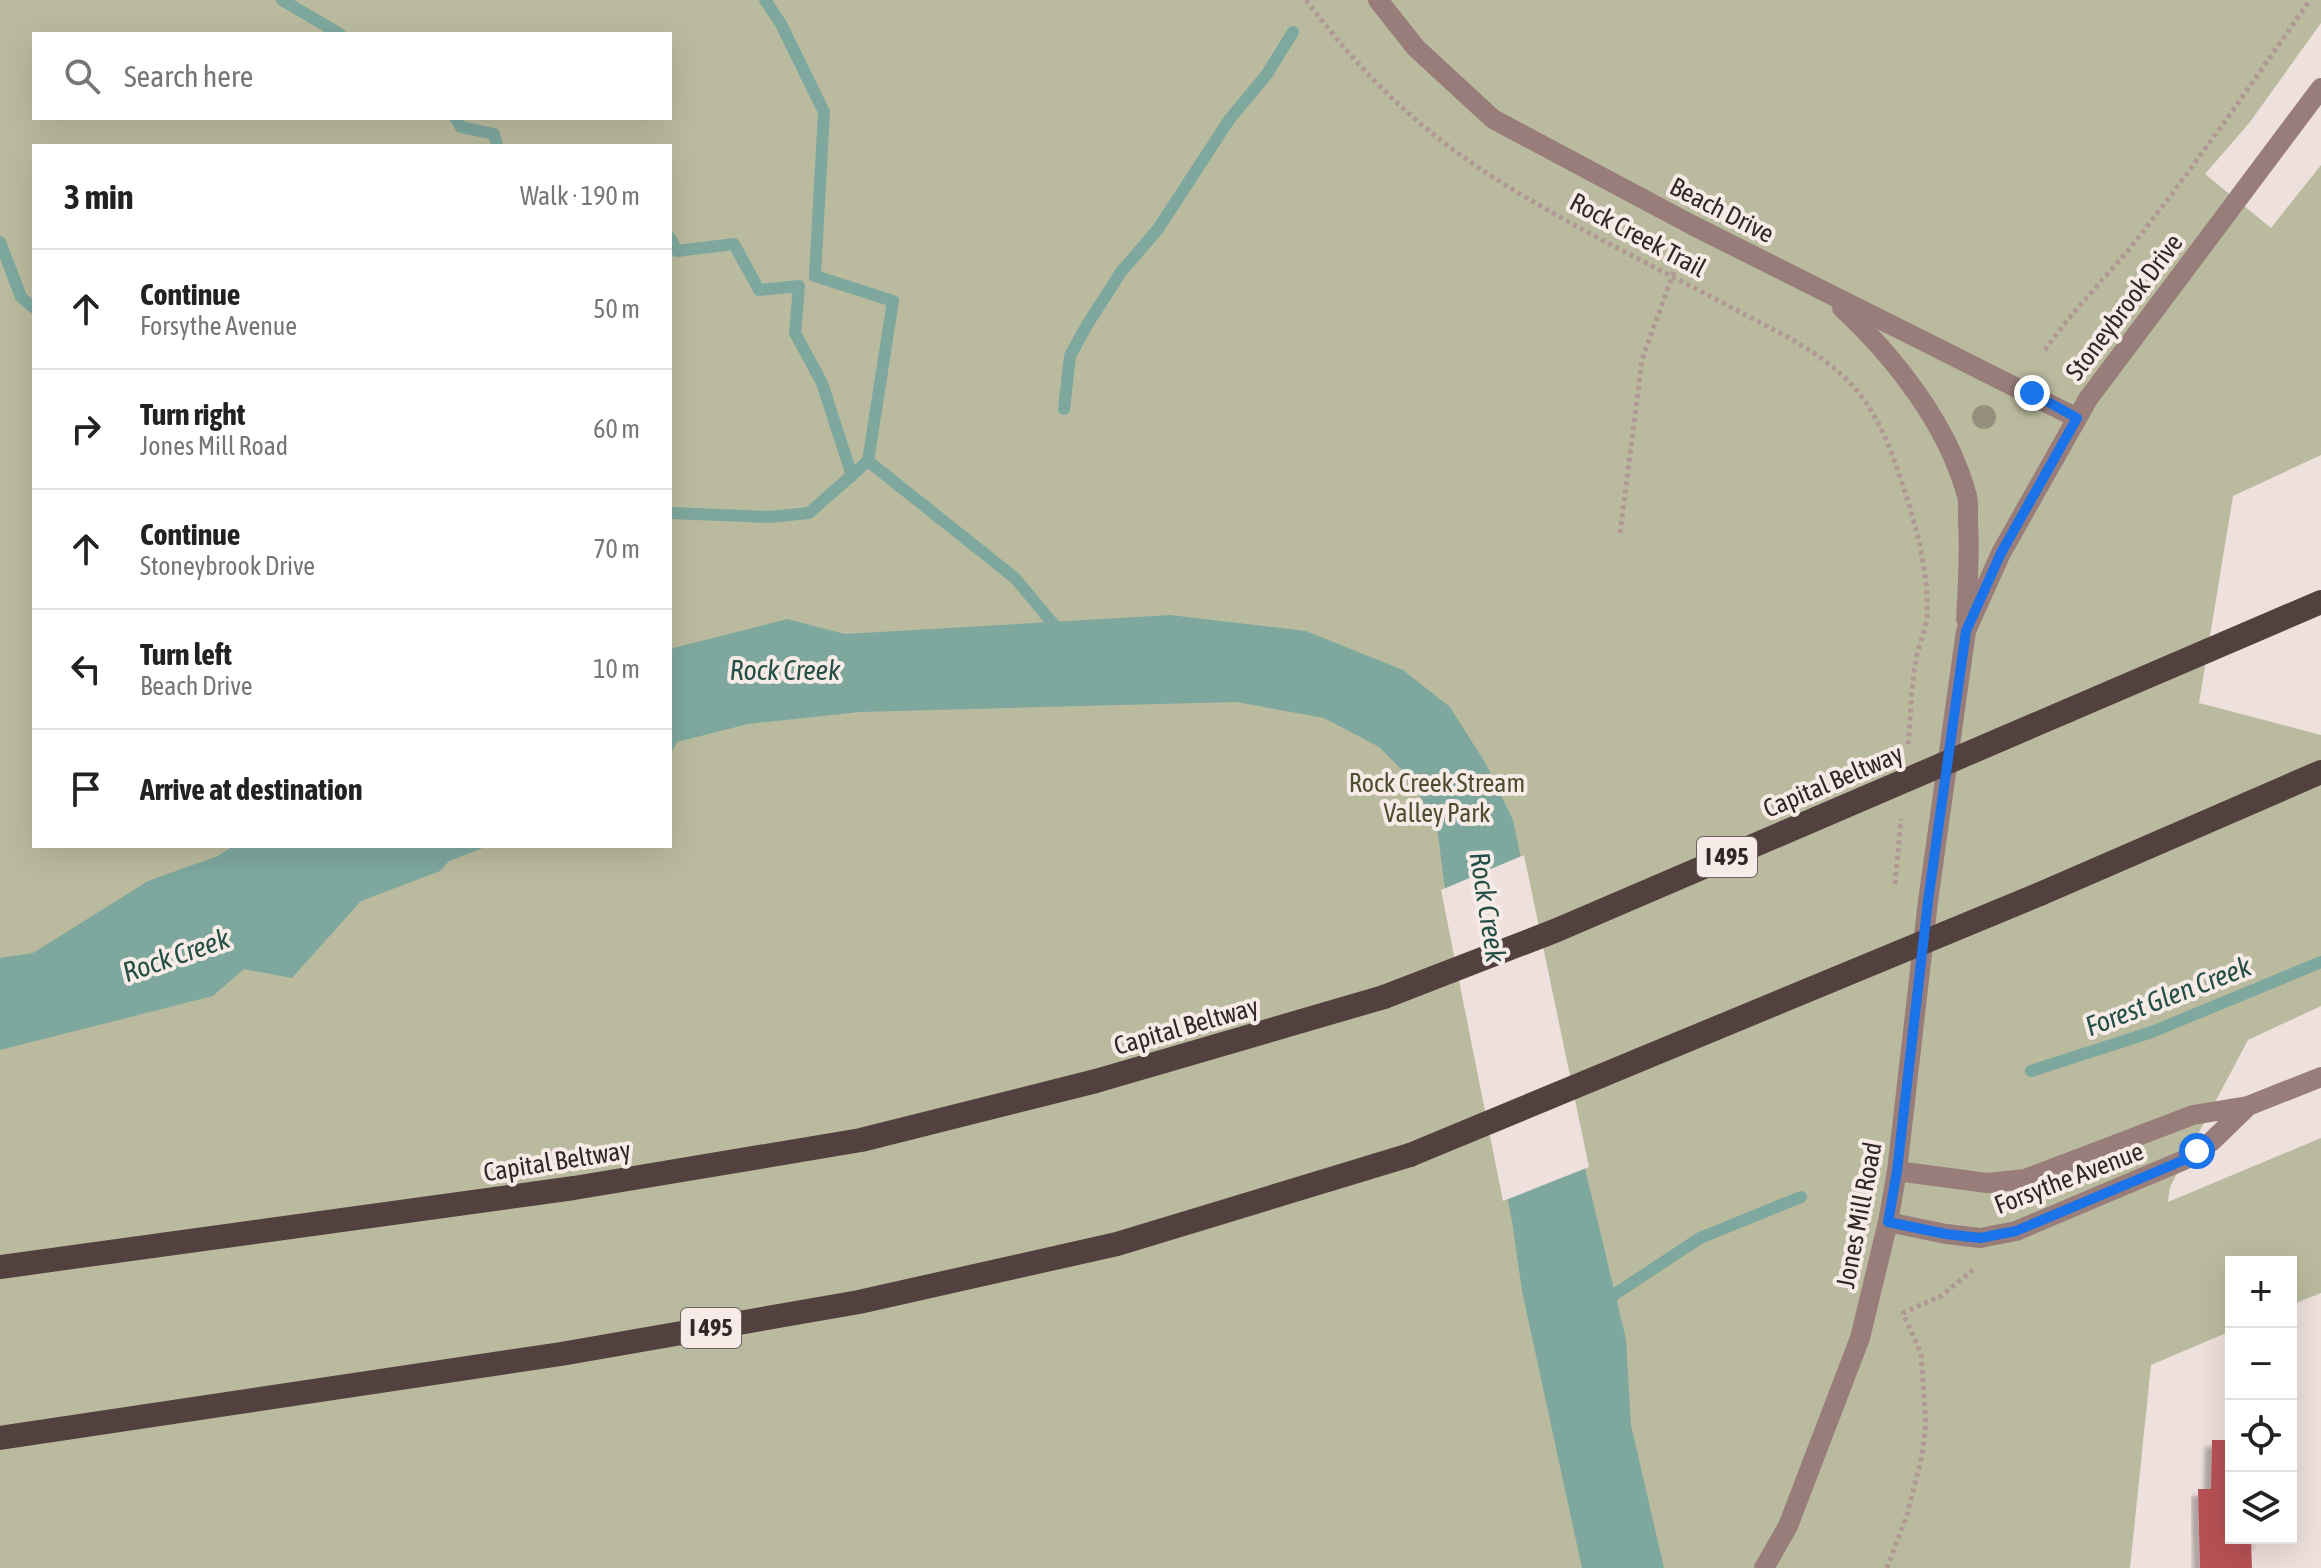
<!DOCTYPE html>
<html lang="en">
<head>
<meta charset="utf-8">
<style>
	:root { --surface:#fff; --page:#f2f2f2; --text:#222; --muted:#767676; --line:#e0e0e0 }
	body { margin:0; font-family:"Asap Condensed",sans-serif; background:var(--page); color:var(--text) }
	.controls { position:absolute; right:24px; bottom:24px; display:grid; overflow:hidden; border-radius:0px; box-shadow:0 8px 32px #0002 }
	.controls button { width:72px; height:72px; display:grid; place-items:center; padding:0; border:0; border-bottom:2px solid var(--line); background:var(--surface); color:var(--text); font:40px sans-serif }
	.stop { position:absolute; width:24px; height:24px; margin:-18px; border:6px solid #1a73e8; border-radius:50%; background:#fff }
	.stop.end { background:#1a73e8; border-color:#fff; box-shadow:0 2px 8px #0008 }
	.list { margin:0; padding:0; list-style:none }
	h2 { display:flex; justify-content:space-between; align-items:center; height:104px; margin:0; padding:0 32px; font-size:34px }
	h2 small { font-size:26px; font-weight:400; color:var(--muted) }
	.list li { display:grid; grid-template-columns:52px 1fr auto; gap:24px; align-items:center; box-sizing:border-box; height:120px; padding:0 32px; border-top:2px solid var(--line) }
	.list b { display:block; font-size:30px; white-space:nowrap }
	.list p { margin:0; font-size:26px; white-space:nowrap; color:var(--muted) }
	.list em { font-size:26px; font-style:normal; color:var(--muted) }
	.icon { flex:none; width:44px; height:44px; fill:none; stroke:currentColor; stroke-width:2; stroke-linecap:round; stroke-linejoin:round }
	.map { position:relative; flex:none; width:2321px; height:1568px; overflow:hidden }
	.search { position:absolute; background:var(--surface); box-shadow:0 8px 32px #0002; left:32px; top:32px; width:640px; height:88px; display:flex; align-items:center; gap:20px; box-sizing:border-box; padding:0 28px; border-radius:0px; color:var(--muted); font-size:30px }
	.panel { position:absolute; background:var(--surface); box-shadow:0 8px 32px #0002; left:32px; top:144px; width:640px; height:704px; border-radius:0px }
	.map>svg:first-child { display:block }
</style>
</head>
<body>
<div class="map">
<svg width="2321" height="1568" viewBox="0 0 2321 1568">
	<defs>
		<filter id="shadow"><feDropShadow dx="-7" dy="7" stdDeviation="2" flood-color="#0004"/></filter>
	</defs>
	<rect width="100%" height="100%" fill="#eee0dc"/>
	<!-- green -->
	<path fill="#babb9e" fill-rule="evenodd" d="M0,0H2321V23L2250,122L2205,174L2271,228L2321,165V455L2233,496L2199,703L2321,735V1006L2248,1040L2170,1187L2168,1202L2321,1138V1293L2291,1305V1262H2231V1331L2151,1365L2130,1568H0ZM34,34H670V118H34ZM34,146H670V846H34Z"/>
	<!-- water -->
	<path fill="#7ea89e" d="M1170,615L1306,631L1403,670L1450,707L1486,764L1513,820L1587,1177L1626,1339L1631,1425L1664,1568H1582L1522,1291L1512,1221L1444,882L1437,827L1411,779L1379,747L1324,718L1236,702L860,712L748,724L677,742L670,755V649L787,619L845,634Z
		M233,846H488L449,861L440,871L361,901L292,978L244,969L213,996L0,1050V958L33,953L148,881L218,856Z"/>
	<!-- pier -->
	<path fill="#eee0dc" d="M1524,855L1589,1167L1503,1201L1441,890Z"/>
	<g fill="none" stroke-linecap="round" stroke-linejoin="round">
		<!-- stream -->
		<path stroke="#7ea89e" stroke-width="12" d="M282,0L340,34
			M765,0L781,24L824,112L815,276L893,301L868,461L1015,578L1060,632
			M456,118L461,127L494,134L497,146
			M670,238L677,251L734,244L759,290L799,286L795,333L822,383L852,476
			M0,242L21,297L34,308
			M1064,409L1070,356L1087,325L1121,272L1158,229L1229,120L1267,74L1293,32
			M670,513L769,517L809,513L868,461
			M2031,1071L2152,1032L2321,962
			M1609,1306L1612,1296L1700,1238L1801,1197"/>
	</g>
	<!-- building -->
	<path fill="#b75155" filter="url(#shadow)" d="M2212,1440H2231V1538H2260V1542L2251,1543L2252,1568H2200L2198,1489H2211Z"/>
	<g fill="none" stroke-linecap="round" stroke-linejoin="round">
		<!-- path -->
		<path stroke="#b09894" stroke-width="5" stroke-dasharray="4 4" stroke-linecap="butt" d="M1306,0C1363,76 1423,134 1504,184C1579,231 1660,269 1738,311C1779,333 1821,351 1854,387C1880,416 1894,458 1906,495C1917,528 1929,578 1927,614C1927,627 1920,641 1917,655C1911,684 1911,715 1908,745
			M2045,350C2074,308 2111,273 2142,233C2201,157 2255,79 2310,0
			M1620,533L1642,360L1681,252
			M1895,884L1901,819
			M1887,1568L1907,1515L1922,1456L1926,1422L1921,1354L1903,1313L1941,1296L1973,1270"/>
		<!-- secondary -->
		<path stroke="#987d7b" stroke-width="20" d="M1378,0L1416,48L1493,119L1692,225L2077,418
			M1842,308C1895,357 1948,425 1967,496C1969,504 1968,513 1968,521C1970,554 1968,586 1966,619
			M1897,1171L1987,1183L2025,1179L2193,1115L2248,1106L2321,1077
			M1888,1222L1946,1234L1980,1238L2016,1231L2184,1160L2211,1142L2248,1106
			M1764,1568L1788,1526L1860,1338L1888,1222L1897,1171L1928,901L1966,631L2001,553L2088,399L2321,88"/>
		<!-- highway -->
		<path stroke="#534140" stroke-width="24" d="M2067,711L2321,602
			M2040,894L2321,772
			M0,1267L574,1188L861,1140L1096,1081L1384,997
			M0,1438L561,1354L859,1302L1117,1244L1410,1155"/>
		<!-- highway-bridge -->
		<path stroke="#534140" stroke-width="24" d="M1384,997L1557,930L2067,711
			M1410,1155L2040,894"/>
	</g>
	<!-- trees -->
	<circle fill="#95907d" cx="1984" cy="417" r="12"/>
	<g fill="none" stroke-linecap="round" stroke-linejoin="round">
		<!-- route -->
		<path stroke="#1a73e8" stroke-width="10" d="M2032,393L2077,418L2001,553L1966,631L1928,901L1897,1171L1888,1222L1946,1234L1980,1238L2016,1231L2184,1160L2197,1151"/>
	</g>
	<g text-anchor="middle" stroke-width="8" stroke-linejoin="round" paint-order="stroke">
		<!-- shield labels -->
		<g fill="#f7ebe7" stroke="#6e6261" stroke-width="2">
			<rect x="1697" y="837" width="60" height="40" rx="6"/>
			<rect x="681" y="1308" width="60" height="40" rx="6"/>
		</g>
		<g font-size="24" font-weight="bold" fill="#332828">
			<text x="1727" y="865">I 495</text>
			<text x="711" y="1336">I 495</text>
		</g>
		<!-- street labels -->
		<g font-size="26" fill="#332828" stroke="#f7ebe7">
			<text transform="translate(1722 210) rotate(27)" y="9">Beach Drive</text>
			<text transform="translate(1638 235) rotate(28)" y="9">Rock Creek Trail</text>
			<text transform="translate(2124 307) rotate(-53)" y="9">Stoneybrook Drive</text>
			<text transform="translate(1833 781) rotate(-23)" y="9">Capital Beltway</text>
			<text transform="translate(1186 1026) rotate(-16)" y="9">Capital Beltway</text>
			<text transform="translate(557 1161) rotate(-9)" y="9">Capital Beltway</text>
			<text transform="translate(2069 1178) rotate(-21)" y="9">Forsythe Avenue</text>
			<text transform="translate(1859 1215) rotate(-79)" y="9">Jones Mill Road</text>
		</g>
		<!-- park labels -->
		<g font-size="26" fill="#4c4e2f" stroke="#f7ebe7">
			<text x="1437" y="792">Rock Creek Stream<tspan x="1437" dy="30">Valley Park</tspan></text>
		</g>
		<!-- water labels -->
		<g font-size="28" font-style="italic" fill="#234f46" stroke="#f7ebe7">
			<text x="785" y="680">Rock Creek</text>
			<text transform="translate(1488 907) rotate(81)" y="10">Rock Creek</text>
			<text transform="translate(176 955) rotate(-19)" y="10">Rock Creek</text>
			<text transform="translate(2168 996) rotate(-21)" y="10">Forest Glen Creek</text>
		</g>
	</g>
</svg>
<div class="controls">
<button>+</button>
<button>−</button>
<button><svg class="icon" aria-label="locate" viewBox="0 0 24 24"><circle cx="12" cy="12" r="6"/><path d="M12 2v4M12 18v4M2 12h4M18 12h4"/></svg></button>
<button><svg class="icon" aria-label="layers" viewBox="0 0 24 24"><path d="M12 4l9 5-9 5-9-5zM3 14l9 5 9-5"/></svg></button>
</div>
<div class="stop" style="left:2197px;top:1151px"></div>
<div class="stop end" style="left:2032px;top:393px"></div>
<div class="search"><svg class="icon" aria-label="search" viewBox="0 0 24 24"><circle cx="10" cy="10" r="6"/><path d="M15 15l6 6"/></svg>Search here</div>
<section class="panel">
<h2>3 min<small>Walk · 190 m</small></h2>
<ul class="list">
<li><svg class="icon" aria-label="ahead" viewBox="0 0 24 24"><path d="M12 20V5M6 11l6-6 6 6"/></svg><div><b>Continue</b><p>Forsythe Avenue</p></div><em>50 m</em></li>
<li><svg class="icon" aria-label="right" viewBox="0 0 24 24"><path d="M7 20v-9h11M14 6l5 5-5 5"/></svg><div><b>Turn right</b><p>Jones Mill Road</p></div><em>60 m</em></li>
<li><svg class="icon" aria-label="ahead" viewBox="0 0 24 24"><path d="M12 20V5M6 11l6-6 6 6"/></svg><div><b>Continue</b><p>Stoneybrook Drive</p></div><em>70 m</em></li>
<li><svg class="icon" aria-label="left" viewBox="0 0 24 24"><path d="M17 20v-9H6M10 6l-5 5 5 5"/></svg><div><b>Turn left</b><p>Beach Drive</p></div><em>10 m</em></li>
<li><svg class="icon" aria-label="arrive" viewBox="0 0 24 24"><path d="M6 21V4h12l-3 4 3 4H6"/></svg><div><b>Arrive at destination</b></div></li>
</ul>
</section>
</div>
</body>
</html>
